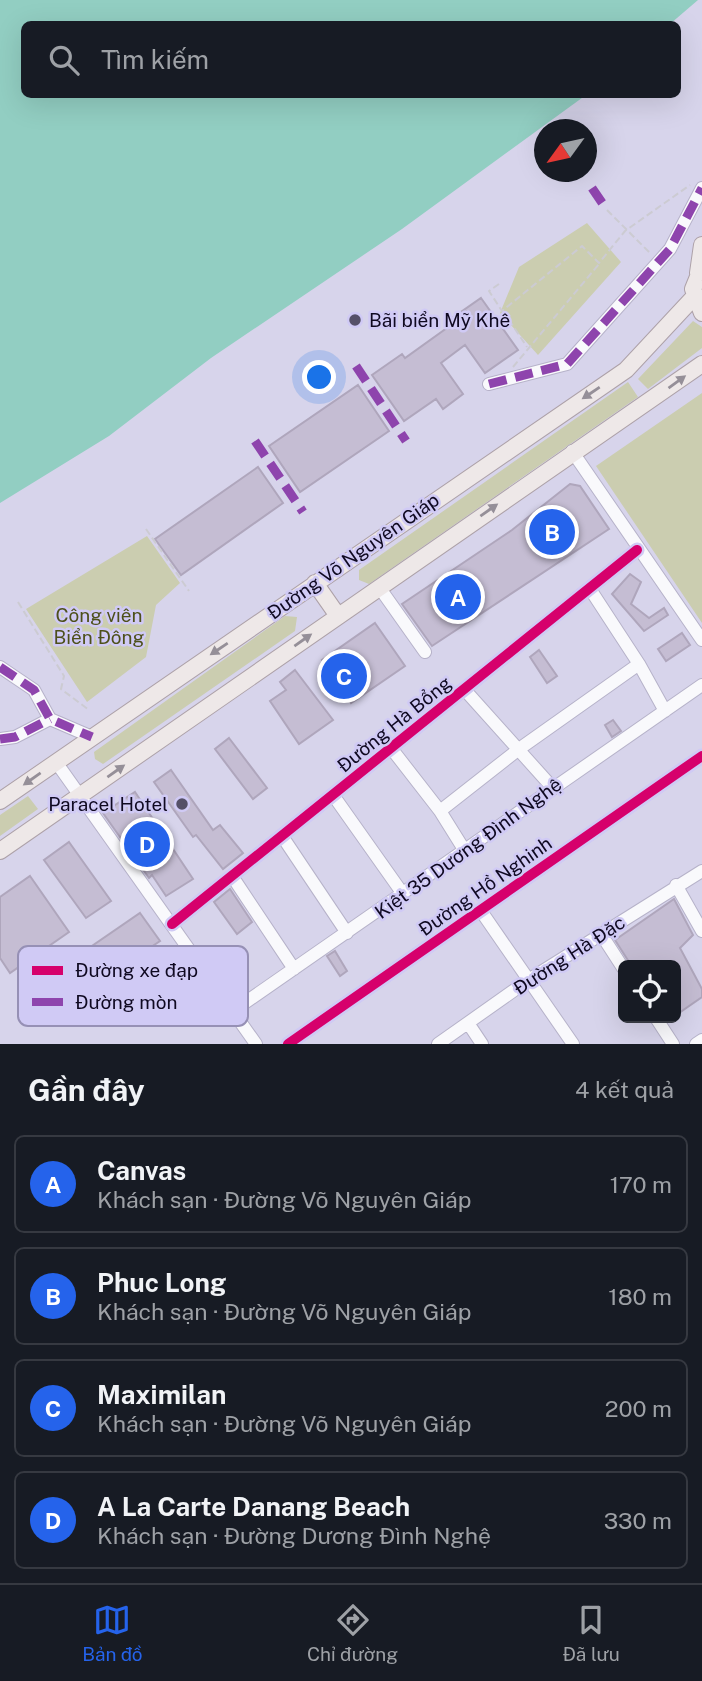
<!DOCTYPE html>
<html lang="vi">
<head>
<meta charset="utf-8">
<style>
	:root { --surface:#171b24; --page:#242831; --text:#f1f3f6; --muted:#9ea1a6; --line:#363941; --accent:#2563eb }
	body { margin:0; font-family:"Public Sans",sans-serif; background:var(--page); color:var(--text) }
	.controls { position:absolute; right:21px; bottom:21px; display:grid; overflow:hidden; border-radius:10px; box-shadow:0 7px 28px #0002 }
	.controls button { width:63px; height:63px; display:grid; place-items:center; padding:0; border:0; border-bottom:2px solid var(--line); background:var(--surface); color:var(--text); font:35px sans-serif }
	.compass { position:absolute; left:534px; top:119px; width:63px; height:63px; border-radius:50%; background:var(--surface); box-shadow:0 7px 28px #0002; rotate:237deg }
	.you { position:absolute; left:320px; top:378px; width:24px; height:24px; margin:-18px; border:5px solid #fff; border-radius:50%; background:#1a73e8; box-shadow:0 0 0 10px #1a73e833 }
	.badge { display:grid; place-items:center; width:46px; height:46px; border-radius:50%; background:var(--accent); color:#fff; font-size:23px; font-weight:700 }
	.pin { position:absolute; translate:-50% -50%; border:4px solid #fff; box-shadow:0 2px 7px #0006 }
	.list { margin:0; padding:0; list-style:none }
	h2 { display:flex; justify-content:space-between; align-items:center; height:91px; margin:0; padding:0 28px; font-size:30px }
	h2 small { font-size:23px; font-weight:400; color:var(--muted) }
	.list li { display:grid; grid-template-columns:46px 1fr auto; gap:21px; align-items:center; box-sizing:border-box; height:98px; margin:0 14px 14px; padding:0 14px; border:2px solid var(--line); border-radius:10px }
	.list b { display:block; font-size:26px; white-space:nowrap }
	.list p { margin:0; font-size:23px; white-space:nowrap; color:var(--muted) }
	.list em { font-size:23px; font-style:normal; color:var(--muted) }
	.icon { flex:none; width:38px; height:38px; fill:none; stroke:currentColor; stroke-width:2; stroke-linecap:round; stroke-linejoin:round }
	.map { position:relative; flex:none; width:702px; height:1044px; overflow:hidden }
	.search { position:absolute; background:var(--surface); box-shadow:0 7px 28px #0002; left:21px; right:21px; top:21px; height:77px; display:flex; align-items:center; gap:18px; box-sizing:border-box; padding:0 24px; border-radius:10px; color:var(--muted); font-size:26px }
	.sheet { height:539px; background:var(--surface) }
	nav { display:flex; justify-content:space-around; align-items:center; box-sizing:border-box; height:98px; border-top:2px solid var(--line); background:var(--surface); font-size:19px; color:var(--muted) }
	nav a { display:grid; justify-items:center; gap:4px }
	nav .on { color:var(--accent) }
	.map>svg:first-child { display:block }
</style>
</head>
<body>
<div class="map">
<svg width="702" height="1044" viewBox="0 0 702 1044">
	<rect width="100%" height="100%" fill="#d7d4eb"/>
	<!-- green -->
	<path fill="#cbcdb0" d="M587,223L621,262L538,355L500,313L519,267Z
		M693,321L702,327V348L648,389L638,379Z
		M628,382L638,397L369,584L359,580V570Z
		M702,393V623L596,466Z
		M147,536L180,583L156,605L146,657L87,702L26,609Z
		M285,616L297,617L295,631L103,764L95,759L94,752Z
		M28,796L38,809L0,836V815Z"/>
	<!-- water -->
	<path fill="#92cec2" d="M0,0H698L670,24H24V94L586,95L402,229L211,358L109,436L0,503Z"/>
	<!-- building -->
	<path fill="#c5bdd3" stroke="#afa6bc" stroke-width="2" d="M481,298L518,350L485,373L465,345L441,363L463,394L443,409L436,399L404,421L372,375L402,354L405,358L451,325L448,321Z
		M358,385L389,431L300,492L269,446Z
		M258,467L283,503L181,575L155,539Z
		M570,484L580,486L609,529L432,646L402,604L512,530Z
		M630,574L641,582L631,604L649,618L664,608L668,615L644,631L612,594Z
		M375,623L405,666L351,703L322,660Z
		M682,633L690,645L666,661L658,649Z
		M539,650L557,676L547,683L530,657Z
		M295,670L333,720L299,744L270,701L286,690L280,682Z
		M613,720L621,731L612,737L605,725Z
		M229,738L267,788L253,799L215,749Z
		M171,770L213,830L220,825L243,853L223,869L196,835L193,837L154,782Z
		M135,792L193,879L166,896L152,875L149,878L103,813Z
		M69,842L111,901L86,918L44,860Z
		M30,876L69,932L10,973L0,958V897Z
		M230,889L252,922L237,934L214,902Z
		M674,899L693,935L680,948L702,989V997L676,1015V965H631L615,940Z
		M140,913L160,941L108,976L89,948Z
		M335,951L347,971L340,976L327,956Z"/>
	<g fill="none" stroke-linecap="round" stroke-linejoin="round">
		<!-- minor casing -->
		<g stroke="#b6b2c9" stroke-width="14">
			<path id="minor" d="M489,384L567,364L670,249L702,188
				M572,451L702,640
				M379,587L425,652
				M590,589L639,664L665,711
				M0,667L34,690L50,719L92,737
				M464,689L552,787
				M0,739L15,737L50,719
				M391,748L440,811L465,851
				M56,762L256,1044
				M333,795L403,894
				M440,811L519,749L639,664
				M282,836L347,933
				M232,876L294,969
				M676,885L702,931
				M481,911L573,1044
				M172,924L637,550
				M601,934L623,968
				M233,1011L702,685
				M656,1018L673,1044
				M468,1023L482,1044
				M288,1044L702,756
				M438,1044L530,979L702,871
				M696,1044L702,1040"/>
		</g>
		<!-- major casing -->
		<g stroke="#ada1a8" stroke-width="18">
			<path id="major" d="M702,267L693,289L702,313
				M698,273L702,245
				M315,583L338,616
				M0,801L626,370L694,297
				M0,851L702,364"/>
		</g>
		<!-- path -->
		<path stroke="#cccbd2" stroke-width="2" stroke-dasharray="7 3.5" stroke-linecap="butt" d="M607,210L651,254
			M499,284L489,291L502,311L582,246L599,263L625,231L690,185
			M503,311L527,347
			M513,367L599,264
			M146,529L189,591
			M18,602L64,676L61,689L89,710"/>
		<!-- minor -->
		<use href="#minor" stroke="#f9f9fc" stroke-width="12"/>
		<!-- major -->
		<use href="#major" stroke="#eee8e8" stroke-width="16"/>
		<!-- quiet -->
		<path stroke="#8e44ad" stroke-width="9" stroke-dasharray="18 9" stroke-linecap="butt" d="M592,188L607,210
			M356,366L406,441
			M489,384L567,364L670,249L702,188
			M255,441L303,512
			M0,667L34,690L50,719L92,737
			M0,739L15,737L50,719"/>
		<!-- cycleway casing -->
		<g stroke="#d0caf5" stroke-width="15">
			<path id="cycleway" d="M172,924L637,550
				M288,1044L702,756"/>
		</g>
		<!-- cycleway -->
		<use href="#cycleway" stroke="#d6006c" stroke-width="10"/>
	</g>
	<!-- one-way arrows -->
	<defs><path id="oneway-solid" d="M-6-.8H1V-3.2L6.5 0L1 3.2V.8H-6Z" transform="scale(1.75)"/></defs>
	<g fill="#958f98">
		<use href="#oneway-solid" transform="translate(677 382) rotate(-36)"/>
		<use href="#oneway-solid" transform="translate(591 393) rotate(146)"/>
		<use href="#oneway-solid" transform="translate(489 510) rotate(-35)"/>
		<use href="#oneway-solid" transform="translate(303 640) rotate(-35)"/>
		<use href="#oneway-solid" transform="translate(219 649) rotate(146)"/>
		<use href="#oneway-solid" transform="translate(116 771) rotate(-35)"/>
		<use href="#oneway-solid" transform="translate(32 779) rotate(145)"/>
	</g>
	<!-- markers -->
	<g fill="#555068" stroke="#d0caf5" stroke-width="2.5">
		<circle cx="355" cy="320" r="7"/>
		<circle cx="182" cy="804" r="7"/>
	</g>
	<g text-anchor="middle" stroke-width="5" stroke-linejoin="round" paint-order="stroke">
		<!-- poi labels -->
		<g font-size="19" fill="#0f0921" stroke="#d0caf5" text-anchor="start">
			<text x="369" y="327">Bãi biển Mỹ Khê</text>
			<text x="168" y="811" text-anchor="end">Paracel Hotel</text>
		</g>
		<!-- street labels -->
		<g font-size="19" fill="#0f0921" stroke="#d0caf5">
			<text transform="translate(353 556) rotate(-35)" y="7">Đường Võ Nguyên Giáp</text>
			<text transform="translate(394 724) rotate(-39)" y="7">Đường Hà Bổng</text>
			<text transform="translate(468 848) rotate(-36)" y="7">Kiệt 35 Dương Đình Nghệ</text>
			<text transform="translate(485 886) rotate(-35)" y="7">Đường Hồ Nghinh</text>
			<text transform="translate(569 955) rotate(-33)" y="7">Đường Hà Đặc</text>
		</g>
		<!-- park labels -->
		<g font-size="19" fill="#4d501a" stroke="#d0caf5">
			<text x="99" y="622">Công viên<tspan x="99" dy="22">Biển Đông</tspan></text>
		</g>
	</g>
	<!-- legend -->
	<rect x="18" y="946" width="230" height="80" rx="10" fill="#d0caf5" stroke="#9690b5" stroke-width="2"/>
	<rect x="32" y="966" width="31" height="9" fill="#d6006c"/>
	<rect x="32" y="998" width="31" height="8" fill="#8e44ad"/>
	<g font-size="19" fill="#0f0921">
		<text x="75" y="977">Đường xe đạp</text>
		<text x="75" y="1009">Đường mòn</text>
	</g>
</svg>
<div class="controls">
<button><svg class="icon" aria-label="locate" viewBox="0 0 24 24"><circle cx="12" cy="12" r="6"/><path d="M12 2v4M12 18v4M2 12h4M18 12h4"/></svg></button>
</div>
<svg class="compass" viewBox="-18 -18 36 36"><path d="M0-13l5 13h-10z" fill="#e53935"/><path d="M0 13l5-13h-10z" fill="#9ea1a6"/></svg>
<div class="you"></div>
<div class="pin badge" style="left:458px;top:597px">A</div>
<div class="pin badge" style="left:552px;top:532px">B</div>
<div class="pin badge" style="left:344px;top:676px">C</div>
<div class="pin badge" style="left:147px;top:844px">D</div>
<div class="search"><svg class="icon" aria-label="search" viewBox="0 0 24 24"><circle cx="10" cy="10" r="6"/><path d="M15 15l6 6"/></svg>Tìm kiếm</div>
</div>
<section class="sheet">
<h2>Gần đây<small>4 kết quả</small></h2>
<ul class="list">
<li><span class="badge">A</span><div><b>Canvas</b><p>Khách sạn · Đường Võ Nguyên Giáp</p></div><em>170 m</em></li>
<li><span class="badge">B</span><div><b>Phuc Long</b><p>Khách sạn · Đường Võ Nguyên Giáp</p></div><em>180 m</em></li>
<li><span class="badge">C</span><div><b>Maximilan</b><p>Khách sạn · Đường Võ Nguyên Giáp</p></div><em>200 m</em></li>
<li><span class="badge">D</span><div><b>A La Carte Danang Beach</b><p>Khách sạn · Đường Dương Đình Nghệ</p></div><em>330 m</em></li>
</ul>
</section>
<nav>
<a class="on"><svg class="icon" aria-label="map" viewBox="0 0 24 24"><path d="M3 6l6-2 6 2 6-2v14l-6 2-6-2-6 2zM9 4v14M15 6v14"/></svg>Bản đồ</a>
<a><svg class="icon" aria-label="directions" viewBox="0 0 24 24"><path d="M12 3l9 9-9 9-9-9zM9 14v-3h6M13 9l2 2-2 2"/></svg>Chỉ đường</a>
<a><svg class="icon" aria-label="saved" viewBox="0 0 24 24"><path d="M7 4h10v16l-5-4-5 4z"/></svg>Đã lưu</a>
</nav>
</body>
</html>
